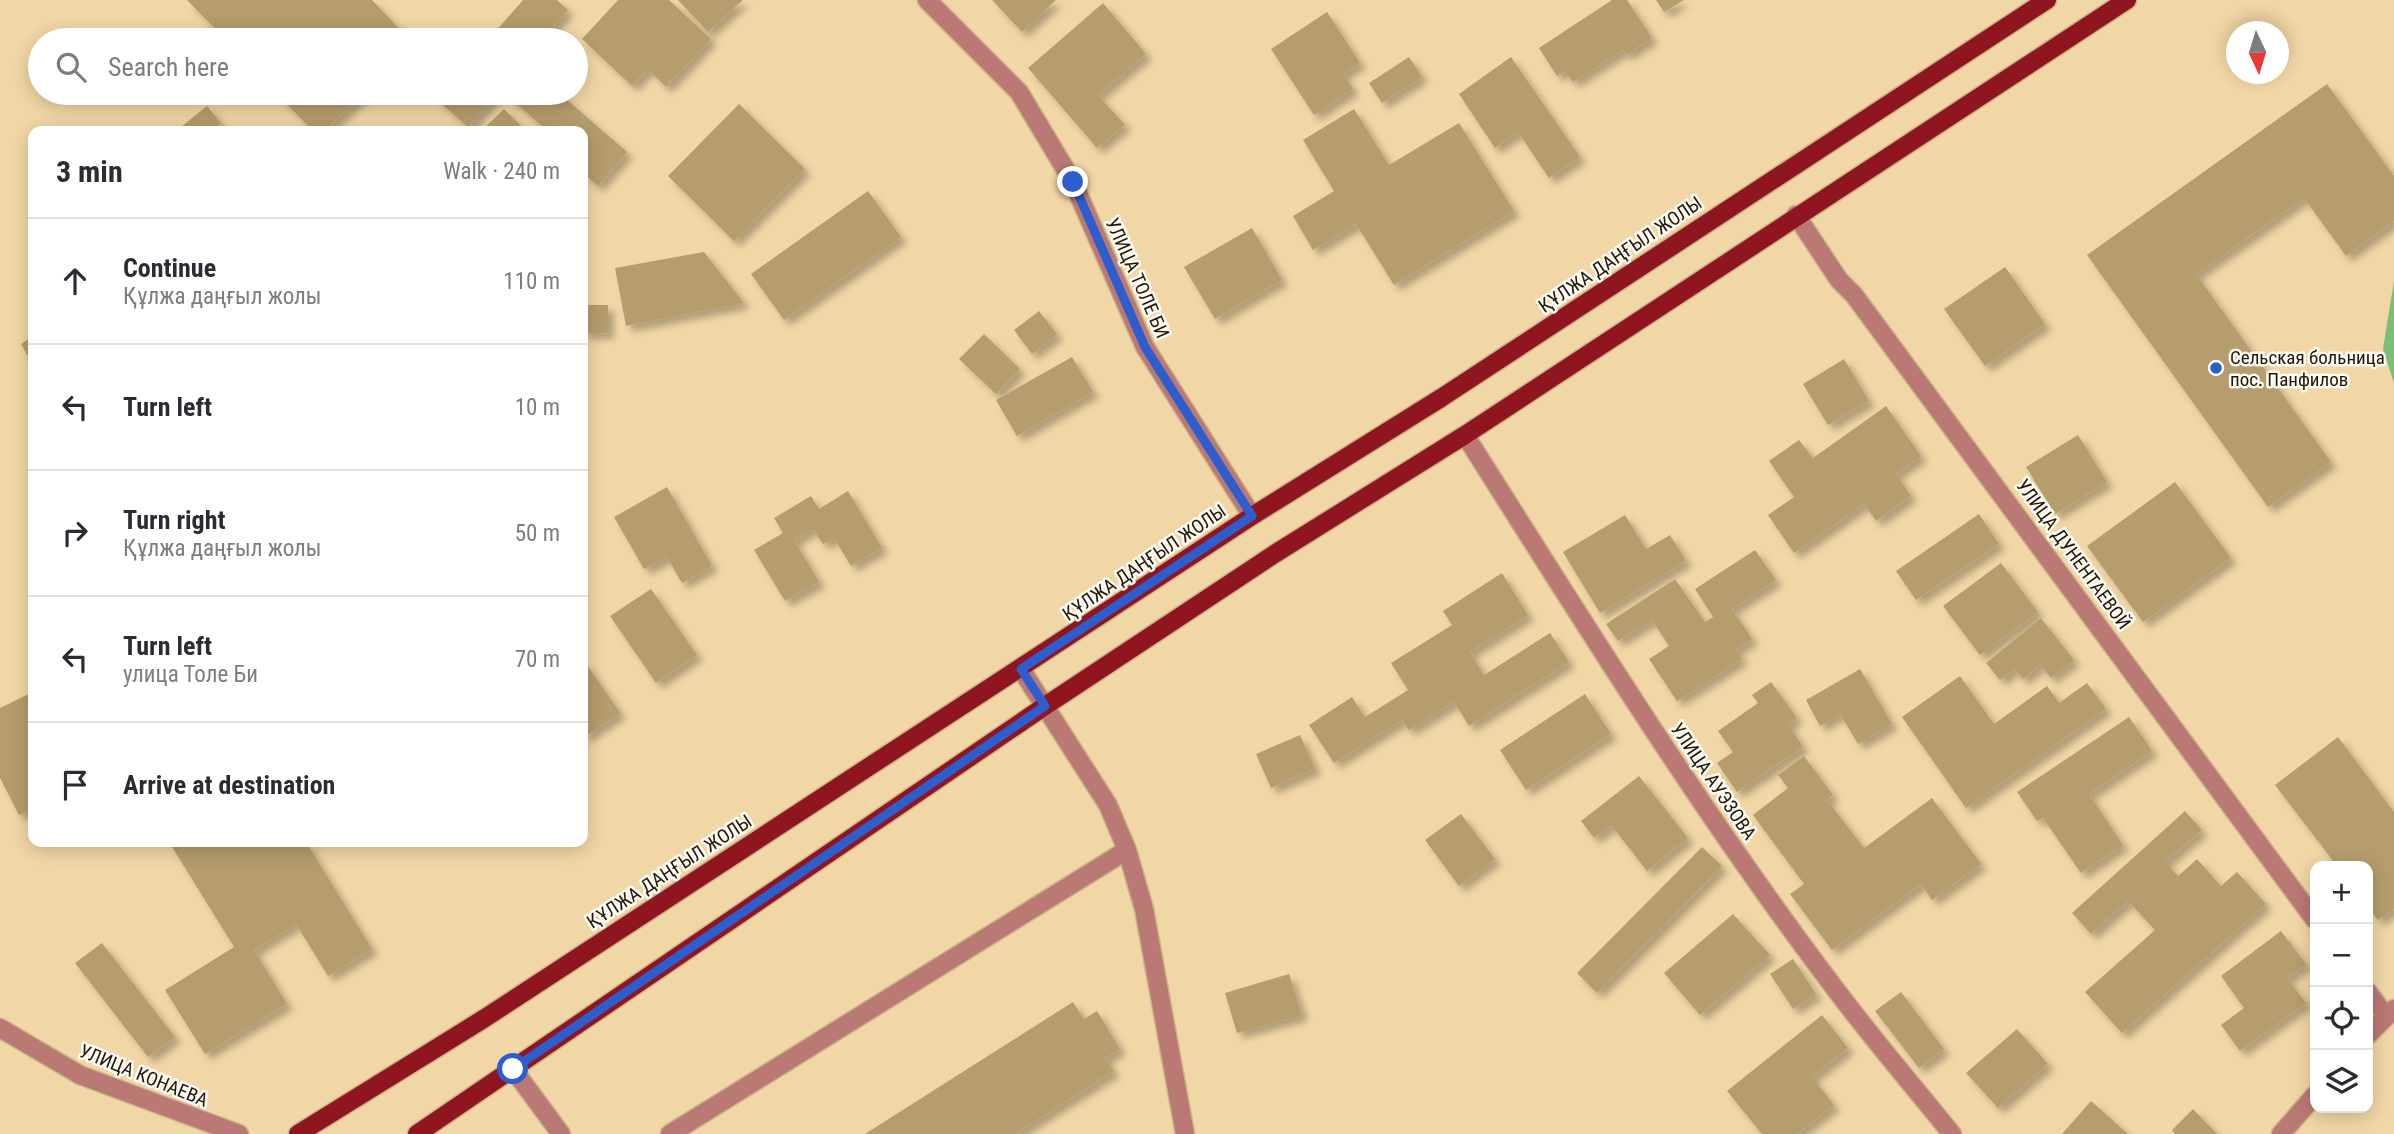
<!DOCTYPE html>
<html lang="en">
<head>
<meta charset="utf-8">
<style>
	:root { --surface:#fff; --page:#f2f2f3; --text:#2b2b33; --muted:#7c7c81; --line:#e1e1e2 }
	body { margin:0; font-family:"Roboto Condensed",sans-serif; background:var(--page); color:var(--text) }
	.controls { position:absolute; right:21px; bottom:21px; display:grid; overflow:hidden; border-radius:14px; box-shadow:0 4px 18px #0003 }
	.controls button { width:63px; height:63px; display:grid; place-items:center; padding:0; border:0; border-bottom:2px solid var(--line); background:var(--surface); color:var(--text); font:35px sans-serif }
	.compass { position:absolute; left:2226px; top:21px; width:63px; height:63px; border-radius:50%; background:var(--surface); box-shadow:0 4px 18px #0003; rotate:176deg }
	.stop { position:absolute; width:21px; height:21px; margin:-16px; border:5px solid #2e5ecd; border-radius:50%; background:#fff }
	.stop.end { background:#2e5ecd; border-color:#fff; box-shadow:0 2px 7px #0008 }
	.list { margin:0; padding:0; list-style:none }
	h2 { display:flex; justify-content:space-between; align-items:center; height:91px; margin:0; padding:0 28px; font-size:30px }
	h2 small { font-size:23px; font-weight:400; color:var(--muted) }
	.list li { display:grid; grid-template-columns:46px 1fr auto; gap:21px; align-items:center; box-sizing:border-box; height:126px; padding:0 28px; border-top:2px solid var(--line) }
	.list b { display:block; font-size:26px; white-space:nowrap }
	.list p { margin:0; font-size:23px; white-space:nowrap; color:var(--muted) }
	.list em { font-size:23px; font-style:normal; color:var(--muted) }
	.icon { flex:none; width:38px; height:38px; fill:none; stroke:currentColor; stroke-width:2; stroke-linecap:round; stroke-linejoin:round }
	.map { position:relative; flex:none; width:2394px; height:1134px; overflow:hidden }
	.search { position:absolute; background:var(--surface); box-shadow:0 4px 18px #0003; left:28px; top:28px; width:560px; height:77px; display:flex; align-items:center; gap:18px; box-sizing:border-box; padding:0 24px; border-radius:38px; color:var(--muted); font-size:26px }
	.panel { position:absolute; background:var(--surface); box-shadow:0 4px 18px #0003; left:28px; top:126px; width:560px; height:721px; border-radius:14px }
	.map>svg:first-child { display:block }
</style>
</head>
<body>
<div class="map">
<svg width="2394" height="1134" viewBox="0 0 2394 1134">
	<defs>
		<filter id="shadow"><feDropShadow dx="6" dy="6" stdDeviation="3.5" flood-color="#0004"/></filter>
	</defs>
	<rect width="100%" height="100%" fill="#f1d7a6"/>
	<!-- forest -->
	<path fill="#7abf78" d="M2394,281V383L2383,349Z"/>
	<!-- building -->
	<path fill="#b59d6d" filter="url(#shadow)" d="M187,0H372L410,40H226Z
		M523,0H557L568,10L541,40H488Z
		M618,0H669L711,39L666,87L648,69L632,86L582,39Z
		M678,0H743L708,32Z
		M992,0H1056L1022,32Z
		M1612,0H1627L1652,38L1626,55L1623,50L1573,82L1565,71L1557,76L1539,48Z
		M1656,0H1684L1664,12Z
		M1103,3L1146,54L1098,95L1125,125L1097,148L1028,68Z
		M1327,12L1360,63L1343,74L1353,89L1314,115L1271,49Z
		M1409,57L1422,77L1382,103L1369,83Z
		M1511,57L1580,157L1549,178L1518,132L1495,148L1459,94Z
		M2327,84L2394,176V221L2346,256L2304,198L2196,274L2331,462L2268,507L2087,255Z
		M276,93H365L324,131H313Z
		M441,93H498L468,127L436,99Z
		M504,93H559L627,152L598,186L583,173V131H548Z
		M739,104L805,169L734,241L668,176Z
		M207,106L221,123L212,131H176Z
		M504,109L526,131H481Z
		M1354,109L1389,165L1459,123L1514,211L1394,285L1356,224L1313,250L1293,216L1334,191L1303,140Z
		M868,191L901,237L784,320L751,274Z
		M1252,228L1282,280L1215,319L1184,267Z
		M704,252L744,303L626,326L615,268Z
		M2005,267L2045,324L1985,366L1944,309Z
		M583,305H608V333L583,334Z
		M1039,311L1057,334L1032,354L1014,330Z
		M984,334L1020,369L996,394L959,359Z
		M33,336V365L21,344Z
		M1072,357L1093,392L1017,436L996,400Z
		M1844,359L1869,401L1828,425L1803,384Z
		M1886,406L1921,456L1896,474L1911,496L1876,521L1864,504L1794,553L1768,515L1794,497L1769,461L1799,440L1813,458Z
		M2078,435L2107,482L2055,514L2026,467Z
		M2175,482L2231,558L2143,622L2087,546Z
		M667,487L712,566L682,583L667,557L644,569L614,517Z
		M848,491L882,548L851,566L834,538L823,544L813,529L794,540L819,582L785,601L754,550L783,533L774,518L811,496L819,509Z
		M1979,514L1999,544L1916,600L1896,571Z
		M1625,515L1646,549L1670,535L1686,561L1600,613L1563,552Z
		M1755,550L1776,580L1732,609L1752,639L1736,650L1742,659L1677,701L1649,659L1669,646L1652,620L1618,641L1606,624L1675,579L1705,622L1713,617L1695,589Z
		M2001,563L2038,612L1980,655L1943,606Z
		M1502,573L1528,615L1470,652L1484,675L1550,633L1569,662L1469,726L1454,702L1409,730L1402,720L1334,763L1309,725L1352,697L1365,717L1408,690L1391,663L1452,625L1443,611Z
		M651,589L697,655L656,683L610,616Z
		M2041,618L2074,660L2051,678L2040,665L2023,679L2014,669L2000,680L1986,663Z
		M583,659L620,713L583,738Z
		M1860,669L1892,724L1858,744L1840,714L1820,726L1806,700Z
		M1960,676L1994,724L2047,686L2059,703L2087,683L2106,709L1966,808L1902,717Z
		M1771,682L1797,718L1788,724L1803,747L1737,792L1717,763L1733,752L1718,731L1758,703L1752,695Z
		M33,692V808L19,815L0,778V708Z
		M1585,694L1611,734L1526,790L1500,750Z
		M2129,717L2152,751L2089,794L2123,845L2081,873L2043,818L2037,821L2017,792Z
		M1300,735L1315,769L1271,788L1256,754Z
		M2338,737L2394,812V909L2378,920L2368,907V866H2337L2275,785Z
		M1804,756L1833,795L1827,800L1864,848L1932,798L1981,864L1932,900L1921,884L1832,950L1790,894L1804,884L1753,815L1788,788L1778,775Z
		M1639,776L1688,838L1647,871L1611,825L1594,838L1581,821Z
		M2185,811L2202,830L2165,862L2178,876L2197,859L2221,886L2237,872L2266,904L2122,1033L2085,992L2155,930L2128,901L2091,934L2072,913Z
		M1461,814L1495,859L1459,886L1425,840Z
		M169,842H306L372,949L328,976L296,924L254,950L287,1004L205,1054L165,990L234,947Z
		M1702,847L1722,866L1597,993L1577,973Z
		M1733,914L1770,955L1700,1015L1664,973Z
		M2281,931L2306,964L2287,978L2306,1003L2240,1051L2221,1025L2244,1008L2221,976Z
		M102,943L175,1037L148,1057L75,963Z
		M1793,959L1816,994L1793,1009L1770,974Z
		M1289,974L1302,1015L1237,1033L1225,993Z
		M1901,992L1944,1049L1919,1068L1875,1011Z
		M1073,1002L1084,1019L1097,1011L1120,1049L1105,1058L1114,1071L1015,1134H865Z
		M1822,1015L1848,1048L1812,1077L1834,1105L1797,1134H1762L1727,1091Z
		M2017,1029L2048,1064L1998,1108L1966,1073Z
		M2091,1101L2128,1134H2062Z
		M2193,1109L2217,1134H2175L2172,1130Z"/>
	<g fill="none" stroke-linecap="round" stroke-linejoin="round">
		<!-- lane casing -->
		<g stroke="#cbb489" stroke-width="21">
			<path id="lane" d="M1021,669L1108,805L1127,850L1144,909L1185,1134
				M513,1069L561,1134
				M670,1134L1127,850"/>
		</g>
		<!-- street casing -->
		<g stroke="#cbb489" stroke-width="21">
			<path id="street" d="M927,0L1019,92L1073,182L1145,347L1252,516
				M1796,215L1839,280L1854,295L2315,920
				M1465,435C1584,623 1701,812 1836,990C1873,1039 1913,1086 1952,1134
				M2368,992L2385,1015
				M0,1028L80,1075L239,1134
				M2368,1035L2394,1009
				M2281,1134L2315,1095"/>
		</g>
		<!-- primary casing -->
		<g stroke="#cbb489" stroke-width="21">
			<path id="primary" d="M298,1134L485,1018L1252,516L1441,398L2047,0
				M417,1134L1045,706L1276,553L1465,435L2127,0"/>
		</g>
		<!-- lane -->
		<use href="#lane" stroke="#ba7975" stroke-width="18"/>
		<!-- street -->
		<use href="#street" stroke="#ba7975" stroke-width="18"/>
		<!-- primary -->
		<use href="#primary" stroke="#8f1520" stroke-width="18"/>
	</g>
	<g fill="none" stroke-linecap="round" stroke-linejoin="round">
		<!-- route -->
		<path stroke="#2e5ecd" stroke-width="9" d="M513,1069L1045,706L1021,669L1252,516L1145,347L1073,182"/>
	</g>
	<!-- markers -->
	<circle fill="#2e5ecd" stroke="#fefbf6" stroke-width="2.5" cx="2216" cy="368" r="7"/>
	<g text-anchor="middle" stroke-width="5" stroke-linejoin="round" paint-order="stroke">
		<!-- street labels -->
		<g font-size="19" fill="#201704" stroke="#fefbf6">
			<text transform="translate(1620 254) rotate(-34)" y="7">ҚҰЛЖА ДАҢҒЫЛ ЖОЛЫ</text>
			<text transform="translate(1138 278) rotate(66)" y="7">УЛИЦА ТОЛЕ БИ</text>
			<text transform="translate(2074 554) rotate(54)" y="7">УЛИЦА ДУНЕНТАЕВОЙ</text>
			<text transform="translate(1144 562) rotate(-34)" y="7">ҚҰЛЖА ДАҢҒЫЛ ЖОЛЫ</text>
			<text transform="translate(1714 781) rotate(56)" y="7">УЛИЦА АУЭЗОВА</text>
			<text transform="translate(669 871) rotate(-33)" y="7">ҚҰЛЖА ДАҢҒЫЛ ЖОЛЫ</text>
			<text transform="translate(144 1075) rotate(22)" y="7">УЛИЦА КОНАЕВА</text>
		</g>
		<!-- poi labels -->
		<g font-size="19" fill="#201704" stroke="#fefbf6" text-anchor="start">
			<text x="2230" y="364">Сельская больница<tspan x="2230" dy="22">пос. Панфилов</tspan></text>
		</g>
	</g>
</svg>
<div class="controls">
<button>+</button>
<button>−</button>
<button><svg class="icon" aria-label="locate" viewBox="0 0 24 24"><circle cx="12" cy="12" r="6"/><path d="M12 2v4M12 18v4M2 12h4M18 12h4"/></svg></button>
<button><svg class="icon" aria-label="layers" viewBox="0 0 24 24"><path d="M12 4l9 5-9 5-9-5zM3 14l9 5 9-5"/></svg></button>
</div>
<svg class="compass" viewBox="-18 -18 36 36"><path d="M0-13l5 13h-10z" fill="#e53935"/><path d="M0 13l5-13h-10z" fill="#7c7c81"/></svg>
<div class="stop" style="left:513px;top:1069px"></div>
<div class="stop end" style="left:1073px;top:182px"></div>
<div class="search"><svg class="icon" aria-label="search" viewBox="0 0 24 24"><circle cx="10" cy="10" r="6"/><path d="M15 15l6 6"/></svg>Search here</div>
<section class="panel">
<h2>3 min<small>Walk · 240 m</small></h2>
<ul class="list">
<li><svg class="icon" aria-label="ahead" viewBox="0 0 24 24"><path d="M12 20V5M6 11l6-6 6 6"/></svg><div><b>Continue</b><p>Құлжа даңғыл жолы</p></div><em>110 m</em></li>
<li><svg class="icon" aria-label="left" viewBox="0 0 24 24"><path d="M17 20v-9H6M10 6l-5 5 5 5"/></svg><div><b>Turn left</b></div><em>10 m</em></li>
<li><svg class="icon" aria-label="right" viewBox="0 0 24 24"><path d="M7 20v-9h11M14 6l5 5-5 5"/></svg><div><b>Turn right</b><p>Құлжа даңғыл жолы</p></div><em>50 m</em></li>
<li><svg class="icon" aria-label="left" viewBox="0 0 24 24"><path d="M17 20v-9H6M10 6l-5 5 5 5"/></svg><div><b>Turn left</b><p>улица Толе Би</p></div><em>70 m</em></li>
<li><svg class="icon" aria-label="arrive" viewBox="0 0 24 24"><path d="M6 21V4h12l-3 4 3 4H6"/></svg><div><b>Arrive at destination</b></div></li>
</ul>
</section>
</div>
</body>
</html>
